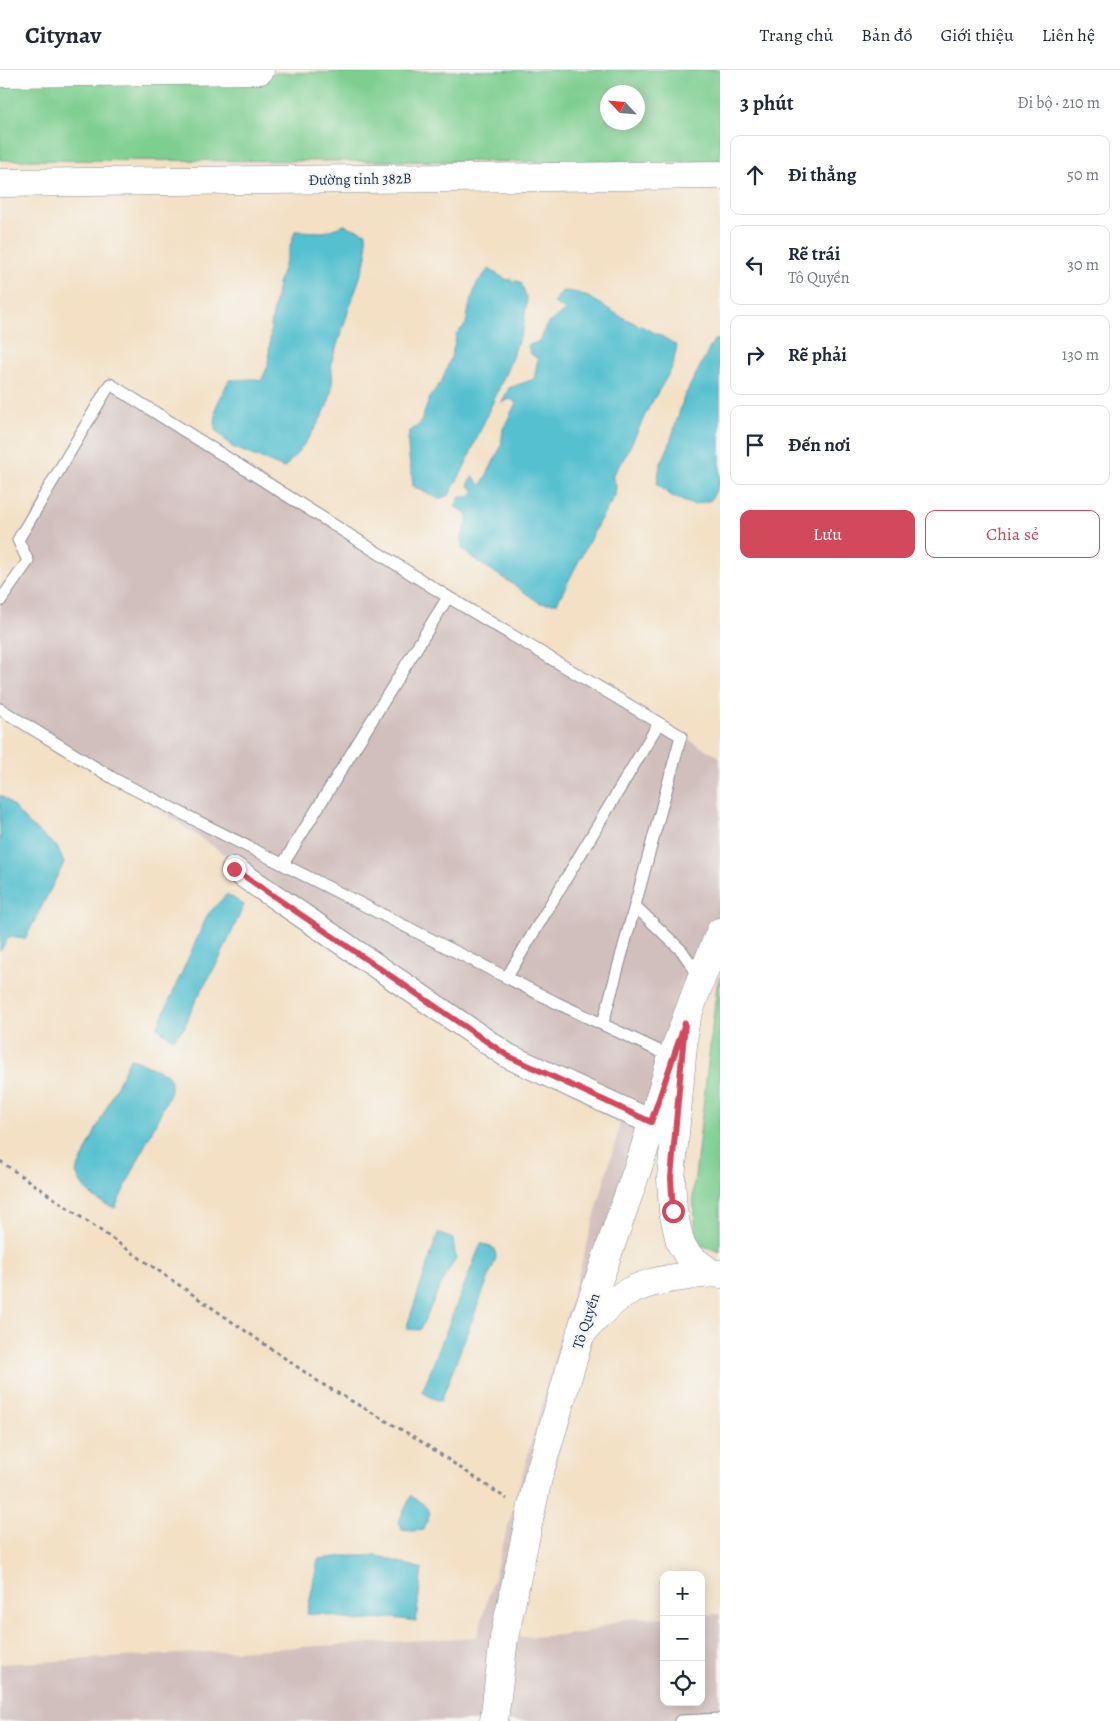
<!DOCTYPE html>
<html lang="vi">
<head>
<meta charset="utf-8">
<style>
	:root { --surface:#fff; --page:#f6f6f7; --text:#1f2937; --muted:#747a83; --line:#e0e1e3; --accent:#d1495b }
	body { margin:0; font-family:Alegreya,serif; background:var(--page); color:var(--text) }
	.controls { position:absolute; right:15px; bottom:15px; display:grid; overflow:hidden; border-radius:10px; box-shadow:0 2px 12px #0003 }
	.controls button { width:45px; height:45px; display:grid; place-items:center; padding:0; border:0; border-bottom:1px solid var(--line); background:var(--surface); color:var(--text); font:25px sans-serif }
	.compass { position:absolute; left:600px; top:15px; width:45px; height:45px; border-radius:50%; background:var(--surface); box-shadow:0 2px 12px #0003; rotate:296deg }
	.stop { position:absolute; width:15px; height:15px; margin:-11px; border:4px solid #d1495b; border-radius:50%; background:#fff }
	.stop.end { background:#d1495b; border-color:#fff; box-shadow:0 1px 5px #0008 }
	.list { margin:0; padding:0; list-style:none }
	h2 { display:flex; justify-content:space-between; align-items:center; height:65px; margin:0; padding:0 20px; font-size:21px }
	h2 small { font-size:16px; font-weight:400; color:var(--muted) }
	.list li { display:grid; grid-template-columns:32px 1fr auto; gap:15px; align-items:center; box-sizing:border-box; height:80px; margin:0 10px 10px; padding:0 10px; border:1px solid var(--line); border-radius:10px }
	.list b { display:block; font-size:19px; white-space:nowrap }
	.list p { margin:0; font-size:16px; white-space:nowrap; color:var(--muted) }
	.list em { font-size:16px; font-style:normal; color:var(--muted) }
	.actions { display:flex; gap:10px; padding:15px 20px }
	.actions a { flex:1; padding:11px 0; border:1px solid var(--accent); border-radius:10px; text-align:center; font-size:18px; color:var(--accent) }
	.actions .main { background:var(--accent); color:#fff }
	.icon { flex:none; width:28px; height:28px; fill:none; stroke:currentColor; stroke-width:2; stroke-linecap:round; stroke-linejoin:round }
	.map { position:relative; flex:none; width:720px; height:1651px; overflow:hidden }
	header { display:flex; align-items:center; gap:30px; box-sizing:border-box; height:70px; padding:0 25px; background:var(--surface); border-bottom:1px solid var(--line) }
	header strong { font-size:24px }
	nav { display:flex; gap:28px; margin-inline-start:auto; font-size:18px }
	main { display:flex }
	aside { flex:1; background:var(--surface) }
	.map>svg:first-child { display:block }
</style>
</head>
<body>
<header>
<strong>Citynav</strong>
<nav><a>Trang chủ</a><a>Bản đồ</a><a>Giới thiệu</a><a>Liên hệ</a></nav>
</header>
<main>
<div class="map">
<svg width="720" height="1651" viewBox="0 0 720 1651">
	<rect width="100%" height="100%" fill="#f6f6f2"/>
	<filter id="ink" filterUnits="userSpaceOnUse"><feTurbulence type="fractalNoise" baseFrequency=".02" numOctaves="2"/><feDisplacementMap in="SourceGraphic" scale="10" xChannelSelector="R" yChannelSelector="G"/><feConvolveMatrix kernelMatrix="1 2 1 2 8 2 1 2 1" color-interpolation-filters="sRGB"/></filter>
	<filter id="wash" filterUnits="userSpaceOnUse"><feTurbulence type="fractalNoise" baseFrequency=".0096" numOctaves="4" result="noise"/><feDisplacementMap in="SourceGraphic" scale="20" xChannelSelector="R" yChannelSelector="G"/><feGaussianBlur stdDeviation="1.12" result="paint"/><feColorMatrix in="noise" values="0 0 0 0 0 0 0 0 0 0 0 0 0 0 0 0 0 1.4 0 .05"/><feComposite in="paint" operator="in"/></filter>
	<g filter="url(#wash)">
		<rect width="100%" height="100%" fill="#f3e0c5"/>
		<!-- industrial -->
		<path fill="#d1bfbd" d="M110,314L681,666L720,687V862L685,953L504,1568L583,1564L624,1549L664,1547V1632H701V1545L720,1544V1651H0V1594L477,1567L620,1055L116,710L0,639V531L28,491L18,470Z"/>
		<!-- green -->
		<path fill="#7dce8f" stroke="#4c7e76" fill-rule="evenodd" d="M551,0H720V92L0,90V6ZM608,22H638V52H608Z
			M720,906V1182L701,1175L696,1168L693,1124L717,915Z"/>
		<!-- water -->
		<path fill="#55c0cf" stroke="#387896" d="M344,155L366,163L367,186L331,293C333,304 333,316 330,327C323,351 301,380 284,398L232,377L215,360L216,337L229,310L255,309L261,311L268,296L271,256L278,214L295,161L324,162Z
			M489,199L505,209L521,212L527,229L523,259L507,300L462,402L449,425L439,429L413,416C411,397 406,380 409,362L420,354L431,325L442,311L452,284L457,263L466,254L470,233L477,213Z
			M562,221C587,221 601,236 622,247C641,257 659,263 677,276L672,298L648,339L626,385L612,406L616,415L615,426L599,452L557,533H540L508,511L477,491L462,479V466L467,453V443L455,437L460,427H470L475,421L468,415L473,406L481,416L501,377L503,359L516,333L511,329L502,332L509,318L534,309L538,289L530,283L528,275L539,272L548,253L566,240L554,233Z
			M714,270H720V412L711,430L693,435L673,427L657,414L660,395L669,376L684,327Z
			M0,725L7,730L30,755L57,777L64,793L25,869L9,867L0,881Z
			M227,824L244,835L220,888L195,932L184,958L173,969L157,958L208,844Z
			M130,988L167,1004L171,1011V1021L115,1138C97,1132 81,1120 76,1102Z
			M438,1163L453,1169L456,1189L445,1206L420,1260L406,1259Z
			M481,1173L495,1179L496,1188L441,1331L434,1329L422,1322Z
			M411,1426L425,1435L430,1443L424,1460L412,1461L402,1460L399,1451Z
			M346,1486H379L422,1499L416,1551L393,1548L357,1551L322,1544H307L318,1489Z"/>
	</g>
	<g filter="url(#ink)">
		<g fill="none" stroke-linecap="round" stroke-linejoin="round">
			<!-- lane casing -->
			<g stroke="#878892" stroke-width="13">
				<path id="lane" d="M0,531L28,491L18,470L110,314L448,527
					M0,639L116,710L557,933L672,987
					M283,794L448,527L659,653L507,907
					M635,836L682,881L699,906
					M603,953L681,666L659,653
					M680,1651L720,1649"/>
			</g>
			<!-- street casing -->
			<g stroke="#878892" stroke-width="26">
				<path id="street" d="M234,799L508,986L651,1052"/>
			</g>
			<!-- secondary casing -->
			<g stroke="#878892" stroke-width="29">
				<path id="secondary" d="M494,1651L504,1568L538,1408L584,1252L643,1083L672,987L701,909L720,862"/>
			</g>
			<!-- primary casing -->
			<g stroke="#878892" stroke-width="29">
				<path id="primary" d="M0,113L720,105
					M685,953L671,1108L673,1141L680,1172L688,1186L711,1203
					M581,1264C613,1227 632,1213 682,1207C694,1205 707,1202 720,1204"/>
			</g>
			<!-- highway casing -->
			<g stroke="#878892" stroke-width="29">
				<path id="highway" d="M0,3L260,0"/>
			</g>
			<!-- path -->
			<path stroke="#878892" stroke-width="3" stroke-dasharray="4 4" stroke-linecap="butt" d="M0,1091L322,1314L416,1368L507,1429"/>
			<!-- lane -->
			<use href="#lane" stroke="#fff" stroke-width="11"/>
			<!-- street -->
			<use href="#street" stroke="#fff" stroke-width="24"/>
			<!-- secondary -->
			<use href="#secondary" stroke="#fff" stroke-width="28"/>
			<!-- primary -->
			<use href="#primary" stroke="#fff" stroke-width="28"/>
			<!-- highway -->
			<use href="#highway" stroke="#fff" stroke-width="28"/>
		</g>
	</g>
	<g fill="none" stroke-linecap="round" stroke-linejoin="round" filter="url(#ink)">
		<!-- route -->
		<path stroke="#d1495b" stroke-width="6" d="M234,799L508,986L651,1052L685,953L671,1108L673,1141"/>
	</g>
	<g text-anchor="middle" stroke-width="4" stroke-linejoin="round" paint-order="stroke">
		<!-- street labels -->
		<g font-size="15" fill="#1b2f5e" stroke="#f6f6f2">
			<text transform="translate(360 109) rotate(-1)" y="5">Đường tỉnh 382B</text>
			<text transform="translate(586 1251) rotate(-72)" y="5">Tô Quyền</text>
		</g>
	</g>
</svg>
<div class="controls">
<button>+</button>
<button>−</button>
<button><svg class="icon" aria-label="locate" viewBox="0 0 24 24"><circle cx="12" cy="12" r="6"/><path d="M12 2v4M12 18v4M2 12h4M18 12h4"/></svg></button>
</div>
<svg class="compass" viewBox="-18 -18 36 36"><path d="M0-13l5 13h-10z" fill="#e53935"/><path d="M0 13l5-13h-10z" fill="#747a83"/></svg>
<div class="stop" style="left:673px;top:1141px"></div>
<div class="stop end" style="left:234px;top:799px"></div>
</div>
<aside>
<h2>3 phút<small>Đi bộ · 210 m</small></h2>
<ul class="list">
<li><svg class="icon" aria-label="ahead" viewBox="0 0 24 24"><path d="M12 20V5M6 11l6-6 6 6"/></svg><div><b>Đi thẳng</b></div><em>50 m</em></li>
<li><svg class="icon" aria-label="left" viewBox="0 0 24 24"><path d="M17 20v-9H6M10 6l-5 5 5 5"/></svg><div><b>Rẽ trái</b><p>Tô Quyền</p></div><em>30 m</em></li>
<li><svg class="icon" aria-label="right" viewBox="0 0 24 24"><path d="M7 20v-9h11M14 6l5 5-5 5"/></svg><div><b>Rẽ phải</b></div><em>130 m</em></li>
<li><svg class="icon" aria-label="arrive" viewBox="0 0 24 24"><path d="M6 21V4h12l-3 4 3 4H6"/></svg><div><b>Đến nơi</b></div></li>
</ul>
<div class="actions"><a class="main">Lưu</a><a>Chia sẻ</a></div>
</aside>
</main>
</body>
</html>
